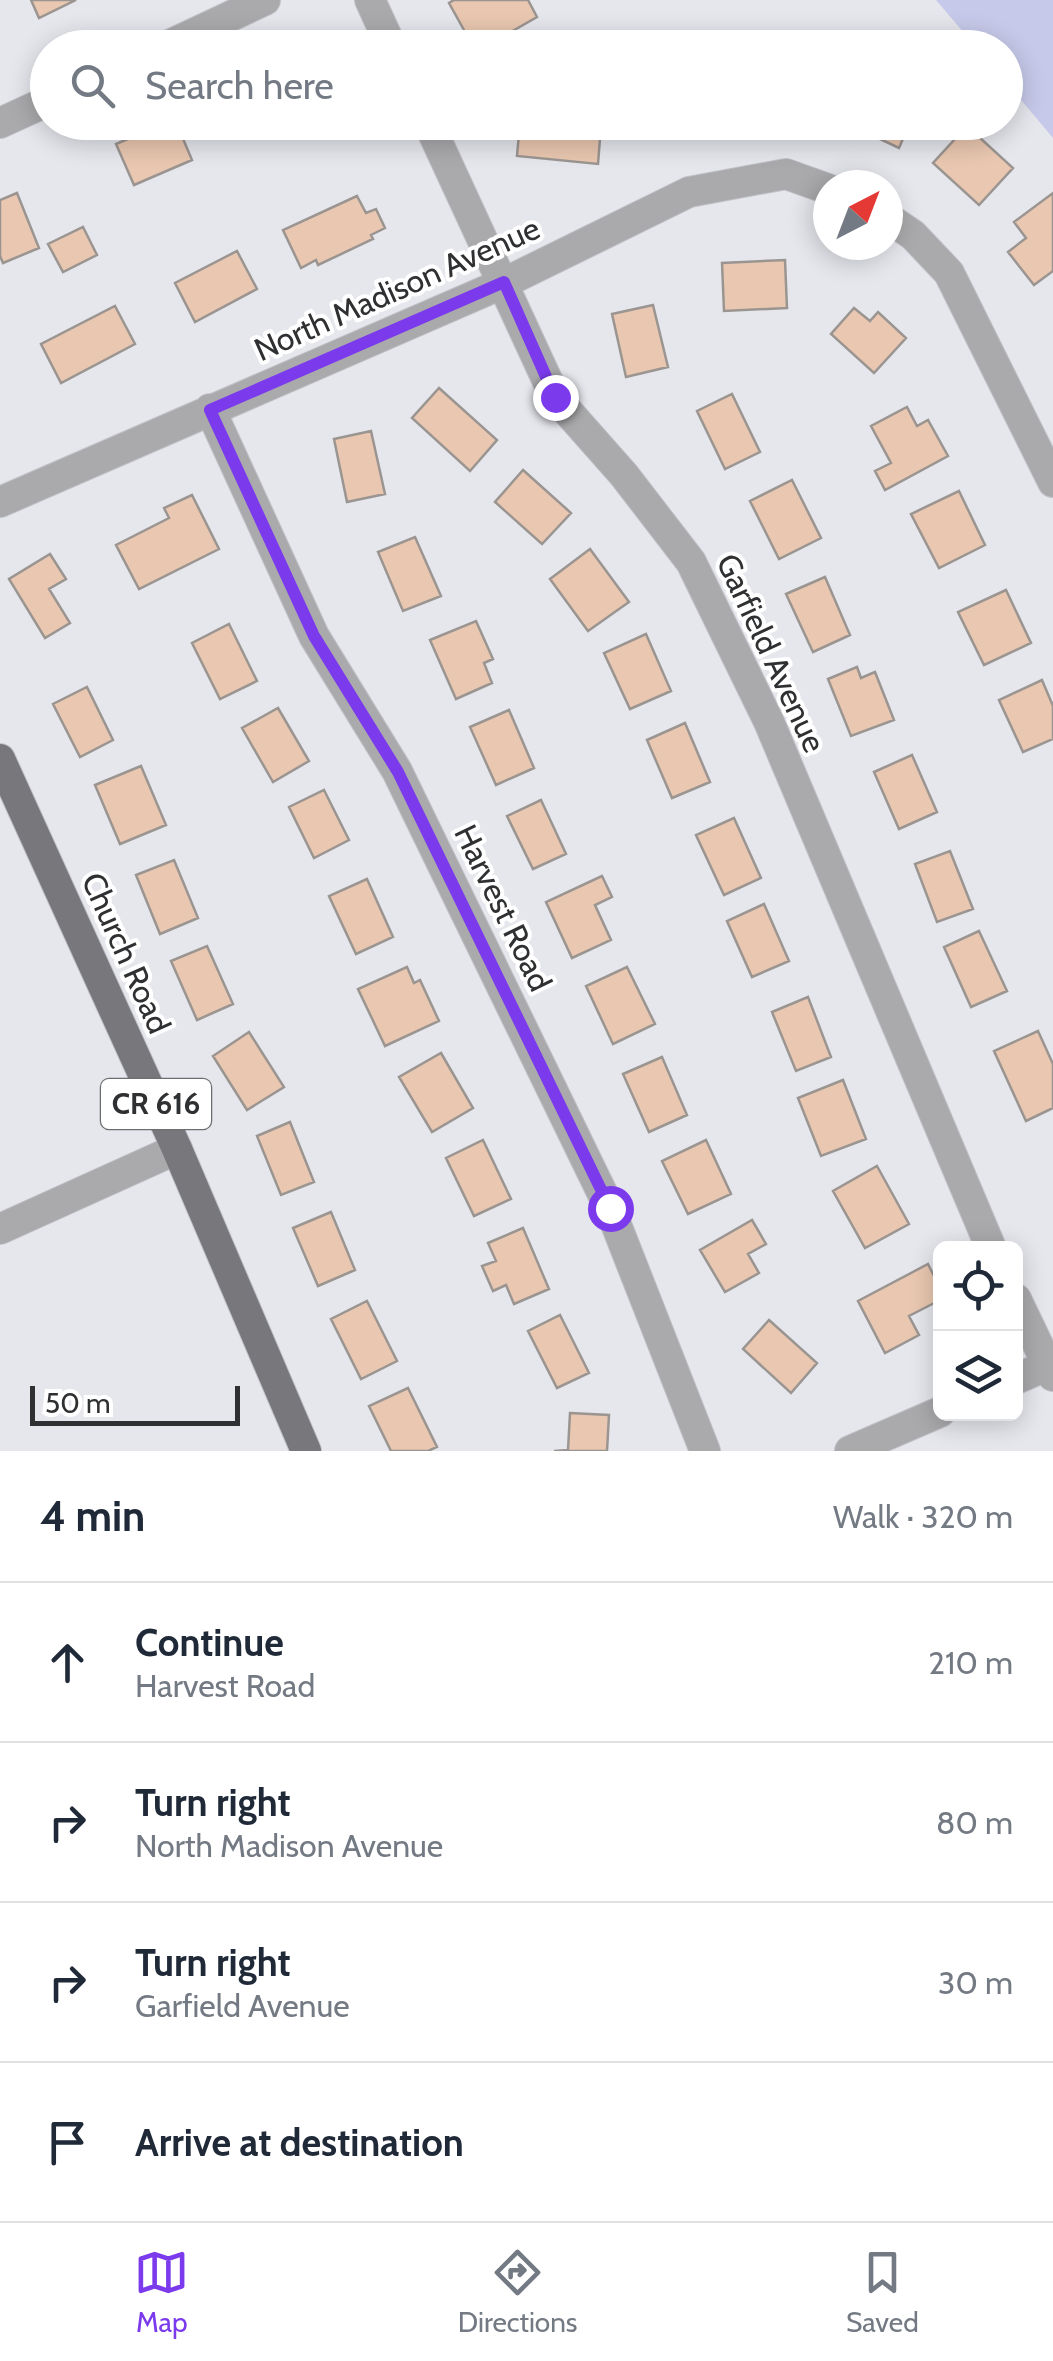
<!DOCTYPE html>
<html lang="en">
<head>
<meta charset="utf-8">
<style>
	:root { --surface:#fff; --page:#f2f2f3; --text:#1f2937; --muted:#747a83; --line:#e0e1e3; --accent:#7c3aed }
	body { margin:0; font-family:Cabin,sans-serif; background:var(--page); color:var(--text) }
	.controls { position:absolute; right:30px; bottom:30px; display:grid; overflow:hidden; border-radius:15px; box-shadow:0 5px 25px #0003 }
	.controls button { width:90px; height:90px; display:grid; place-items:center; padding:0; border:0; border-bottom:2px solid var(--line); background:var(--surface); color:var(--text); font:50px sans-serif }
	.compass { position:absolute; left:813px; top:170px; width:90px; height:90px; border-radius:50%; background:var(--surface); box-shadow:0 5px 25px #0003; rotate:42deg }
	.scale { position:absolute; left:30px; bottom:25px; width:210px; box-sizing:border-box; padding-left:10px; border:5px solid #2f3032; border-top:0; font-size:28px; line-height:35px; white-space:nowrap; color:#2f3032; -webkit-text-stroke:8px #fff; paint-order:stroke }
	.stop { position:absolute; width:30px; height:30px; margin:-22px; border:8px solid #7c3aed; border-radius:50%; background:#fff }
	.stop.end { background:#7c3aed; border-color:#fff; box-shadow:0 2px 10px #0008 }
	.list { margin:0; padding:0; list-style:none }
	h2 { display:flex; justify-content:space-between; align-items:center; height:130px; margin:0; padding:0 40px; font-size:42px }
	h2 small { font-size:32px; font-weight:400; color:var(--muted) }
	.list li { display:grid; grid-template-columns:65px 1fr auto; gap:30px; align-items:center; box-sizing:border-box; height:160px; padding:0 40px; border-top:2px solid var(--line) }
	.list b { display:block; font-size:38px; white-space:nowrap }
	.list p { margin:0; font-size:32px; white-space:nowrap; color:var(--muted) }
	.list em { font-size:32px; font-style:normal; color:var(--muted) }
	.icon { flex:none; width:55px; height:55px; fill:none; stroke:currentColor; stroke-width:2; stroke-linecap:round; stroke-linejoin:round }
	.map { position:relative; flex:none; width:1053px; height:1451px; overflow:hidden }
	.search { position:absolute; background:var(--surface); box-shadow:0 5px 25px #0003; left:30px; right:30px; top:30px; height:110px; display:flex; align-items:center; gap:25px; box-sizing:border-box; padding:0 35px; border-radius:55px; color:var(--muted); font-size:38px }
	.sheet { height:770px; background:var(--surface) }
	nav { display:flex; justify-content:space-around; align-items:center; box-sizing:border-box; height:140px; border-top:2px solid var(--line); background:var(--surface); font-size:28px; color:var(--muted) }
	nav a { display:grid; justify-items:center; gap:5px }
	nav .on { color:var(--accent) }
	.map>svg:first-child { display:block }
</style>
</head>
<body>
<div class="map">
<svg width="1053" height="1451" viewBox="0 0 1053 1451">
	<rect width="100%" height="100%" fill="#e6e7ed"/>
	<!-- green -->
	<path fill="#c6c9e9" d="M936,0H1053V138L1006,82V48L976,47Z"/>
	<!-- building -->
	<path fill="#e9c7b0" stroke="#9b9592" stroke-width="2.5" d="M31,0H76L39,18Z
		M454,0H528L537,17L483,48H474L449,3Z
		M167,122H176L192,160L134,185L116,144Z
		M239,122H329L330,123L241,136Z
		M520,122L601,126L598,164L517,156Z
		M868,122H910L899,148L863,131Z
		M967,126L1013,168L979,205L933,163Z
		M17,193L39,248L3,263L0,256V200Z
		M1053,193V271L1034,285L1008,252L1026,238L1014,222Z
		M357,196L366,213L376,209L385,228L371,235L373,239L318,265L316,260L301,268L283,230Z
		M83,227L97,255L63,272L48,244Z
		M237,251L257,289L195,322L175,283Z
		M785,260L787,308L724,311L722,263Z
		M653,305L668,367L626,377L612,314Z
		M115,306L135,344L61,383L41,344Z
		M854,308L870,321L878,312L906,338L874,373L831,334Z
		M439,388L497,440L470,471L412,418Z
		M732,394L760,452L725,469L697,411Z
		M907,407L917,426L928,420L948,456L885,490L875,471L891,463L871,426Z
		M371,431L385,494L347,502L334,439Z
		M523,470L571,513L542,544L495,502Z
		M792,480L821,538L779,559L750,501Z
		M959,491L985,545L939,568L911,514Z
		M192,495L219,549L139,589L116,545L169,518L164,508Z
		M415,537L441,596L403,611L378,552Z
		M590,549L629,602L588,631L550,579Z
		M50,554L66,579L49,589L70,623L45,638L9,579Z
		M825,577L850,635L813,652L786,594Z
		M1006,590L1031,643L984,665L958,612Z
		M476,621L493,659L484,663L492,683L456,699L430,640Z
		M229,624L257,681L220,699L192,643Z
		M646,634L671,691L630,709L604,653Z
		M857,667L861,678L875,672L894,720L851,736L828,679Z
		M1042,680L1053,706V739L1023,752L999,700Z
		M87,687L113,740L80,757L53,704Z
		M278,708L309,761L273,782L242,728Z
		M509,710L534,768L496,785L470,727Z
		M685,723L710,782L672,798L647,740Z
		M912,755L937,812L899,829L874,772Z
		M141,766L166,825L120,844L95,785Z
		M324,790L349,840L314,858L289,807Z
		M541,800L566,854L533,869L507,816Z
		M734,818L761,878L724,895L696,835Z
		M950,851L973,909L937,922L915,864Z
		M174,860L198,918L160,934L136,875Z
		M602,876L612,897L595,905L611,940L572,958L546,902Z
		M367,879L393,937L356,954L329,896Z
		M764,904L789,961L752,977L727,921Z
		M979,931L1007,991L971,1007L944,947Z
		M207,946L233,1004L197,1020L171,961Z
		M407,967L414,983L420,980L439,1021L385,1046L358,989Z
		M627,967L655,1024L613,1044L586,986Z
		M808,997L831,1057L796,1071L772,1012Z
		M1038,1031L1053,1064V1108L1026,1121L994,1051Z
		M249,1032L284,1087L247,1110L213,1056Z
		M441,1053L473,1108L432,1132L399,1077Z
		M662,1057L687,1115L649,1132L623,1074Z
		M843,1080L866,1139L821,1156L798,1098Z
		M290,1122L314,1182L281,1195L257,1136Z
		M483,1140L511,1199L474,1216L446,1158Z
		M706,1140L731,1194L688,1214L662,1161Z
		M877,1166L909,1224L865,1248L833,1191Z
		M331,1212L355,1270L318,1286L293,1228Z
		M752,1220L766,1244L748,1254L759,1273L725,1292L700,1250Z
		M523,1228L549,1289L514,1304L506,1285L493,1291L482,1266L496,1261L488,1243Z
		M928,1264L940,1288V1300L909,1316L919,1335L885,1353L858,1301Z
		M367,1301L397,1361L361,1379L331,1319Z
		M560,1315L589,1373L557,1388L528,1331Z
		M769,1320L817,1363L791,1393L743,1349Z
		M408,1388L437,1447L428,1451H391L369,1406Z
		M570,1413L609,1415L607,1451H554L568,1450Z"/>
	<g fill="none" stroke-linecap="round" stroke-linejoin="round">
		<!-- minor casing -->
		<g stroke="#c1c2c8" stroke-width="32">
			<path id="minor" d="M370,0L392,48
				M163,48L265,0
				M428,122L555,397L624,475L691,562L769,722L991,1248
				M0,123L48,101
				M888,218L913,235L949,273L1053,482
				M210,409L314,636L397,771L610,1209L705,1451
				M0,502L504,283L689,192L786,174L828,189
				M0,1229L177,1149
				M1016,1299L1053,1376
				M1016,1379L1053,1363
				M850,1451L940,1412"/>
		</g>
		<!-- major casing -->
		<g stroke="#c1c2c8" stroke-width="32">
			<path id="major" d="M0,759L177,1149L306,1451"/>
		</g>
		<!-- minor -->
		<use href="#minor" stroke="#aaaaad" stroke-width="30"/>
		<!-- major -->
		<use href="#major" stroke="#77777c" stroke-width="30"/>
	</g>
	<g fill="none" stroke-linecap="round" stroke-linejoin="round">
		<!-- route -->
		<path stroke="#7c3aed" stroke-width="12" d="M555,397L504,282L210,410L314,636L398,772L610,1208"/>
	</g>
	<g text-anchor="middle" stroke-width="8" stroke-linejoin="round" paint-order="stroke">
		<!-- shield labels -->
		<rect fill="#fff" stroke="#6d6e70" stroke-width="2.5" x="101" y="1079" width="110" height="50" rx="8"/>
		<g font-size="30" font-weight="bold" fill="#2f3032">
			<text x="156" y="1114">CR 616</text>
		</g>
		<!-- street labels -->
		<g font-size="32" fill="#2f3032" stroke="#fff">
			<text transform="translate(397 289) rotate(-24)" y="11">North Madison Avenue</text>
			<text transform="translate(771 653) rotate(65)" y="11">Garfield Avenue</text>
			<text transform="translate(503 908) rotate(64)" y="11">Harvest Road</text>
			<text transform="translate(126 953) rotate(66)" y="11">Church Road</text>
		</g>
	</g>
</svg>
<div class="controls">
<button><svg class="icon" aria-label="locate" viewBox="0 0 24 24"><circle cx="12" cy="12" r="6"/><path d="M12 2v4M12 18v4M2 12h4M18 12h4"/></svg></button>
<button><svg class="icon" aria-label="layers" viewBox="0 0 24 24"><path d="M12 4l9 5-9 5-9-5zM3 14l9 5 9-5"/></svg></button>
</div>
<svg class="compass" viewBox="-18 -18 36 36"><path d="M0-13l5 13h-10z" fill="#e53935"/><path d="M0 13l5-13h-10z" fill="#747a83"/></svg>
<div class="scale">50 m</div>
<div class="stop" style="left:610px;top:1208px"></div>
<div class="stop end" style="left:555px;top:397px"></div>
<div class="search"><svg class="icon" aria-label="search" viewBox="0 0 24 24"><circle cx="10" cy="10" r="6"/><path d="M15 15l6 6"/></svg>Search here</div>
</div>
<section class="sheet">
<h2>4 min<small>Walk · 320 m</small></h2>
<ul class="list">
<li><svg class="icon" aria-label="ahead" viewBox="0 0 24 24"><path d="M12 20V5M6 11l6-6 6 6"/></svg><div><b>Continue</b><p>Harvest Road</p></div><em>210 m</em></li>
<li><svg class="icon" aria-label="right" viewBox="0 0 24 24"><path d="M7 20v-9h11M14 6l5 5-5 5"/></svg><div><b>Turn right</b><p>North Madison Avenue</p></div><em>80 m</em></li>
<li><svg class="icon" aria-label="right" viewBox="0 0 24 24"><path d="M7 20v-9h11M14 6l5 5-5 5"/></svg><div><b>Turn right</b><p>Garfield Avenue</p></div><em>30 m</em></li>
<li><svg class="icon" aria-label="arrive" viewBox="0 0 24 24"><path d="M6 21V4h12l-3 4 3 4H6"/></svg><div><b>Arrive at destination</b></div></li>
</ul>
</section>
<nav>
<a class="on"><svg class="icon" aria-label="map" viewBox="0 0 24 24"><path d="M3 6l6-2 6 2 6-2v14l-6 2-6-2-6 2zM9 4v14M15 6v14"/></svg>Map</a>
<a><svg class="icon" aria-label="directions" viewBox="0 0 24 24"><path d="M12 3l9 9-9 9-9-9zM9 14v-3h6M13 9l2 2-2 2"/></svg>Directions</a>
<a><svg class="icon" aria-label="saved" viewBox="0 0 24 24"><path d="M7 4h10v16l-5-4-5 4z"/></svg>Saved</a>
</nav>
</body>
</html>
